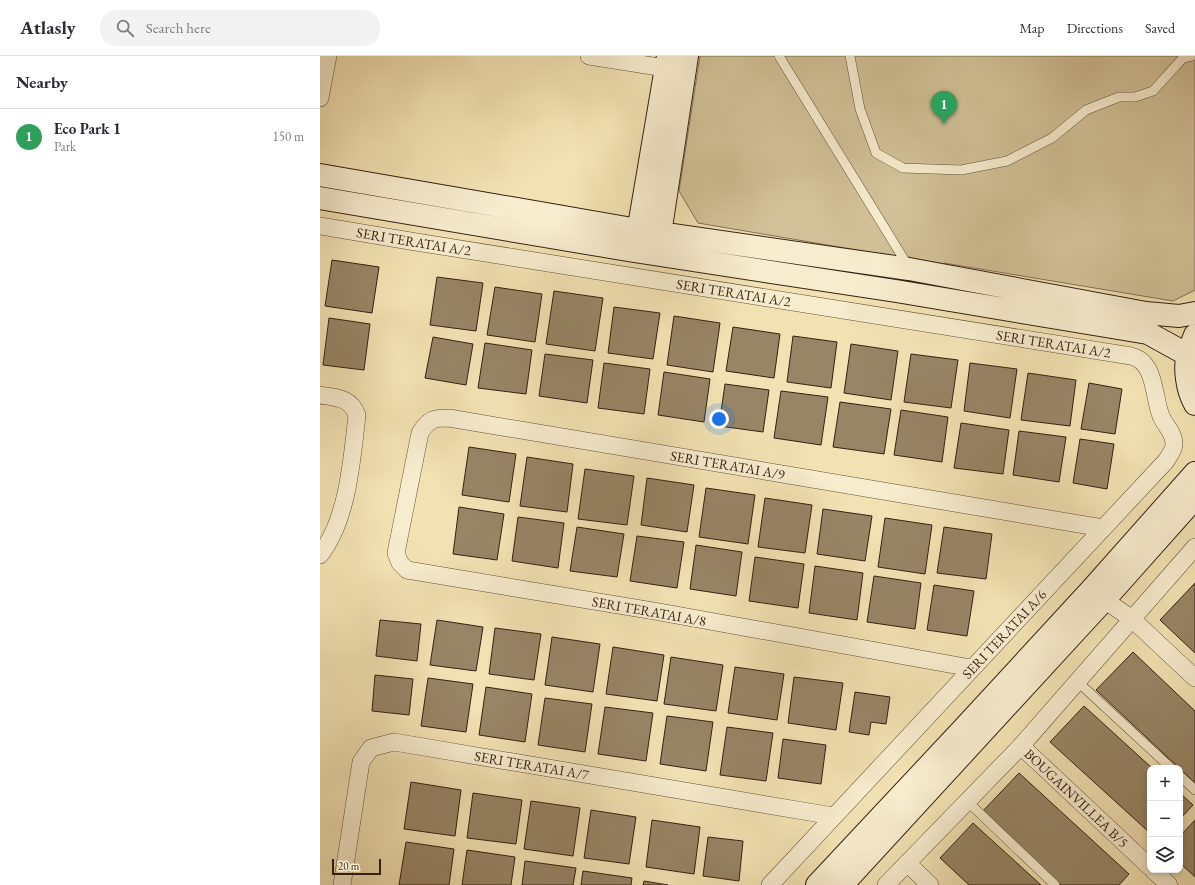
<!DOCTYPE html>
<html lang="en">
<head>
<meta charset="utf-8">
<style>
	:root { --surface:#fff; --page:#f2f2f3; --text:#2b2b33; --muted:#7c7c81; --line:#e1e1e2; --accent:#111827 }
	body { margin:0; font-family:"EB Garamond",serif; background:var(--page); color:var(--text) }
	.controls { position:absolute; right:12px; bottom:12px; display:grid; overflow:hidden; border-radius:8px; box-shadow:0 2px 6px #0003 }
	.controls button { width:36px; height:36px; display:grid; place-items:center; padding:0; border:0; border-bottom:1px solid var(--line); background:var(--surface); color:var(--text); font:20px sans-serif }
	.scale { position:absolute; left:12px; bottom:10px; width:49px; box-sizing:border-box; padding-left:4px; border:2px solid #352012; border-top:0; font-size:11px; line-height:14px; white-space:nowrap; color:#352012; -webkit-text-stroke:3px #f7ecce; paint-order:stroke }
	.you { position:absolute; left:399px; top:363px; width:14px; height:14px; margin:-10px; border:3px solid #fff; border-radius:50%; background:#1a73e8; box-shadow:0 0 0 6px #1a73e833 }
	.badge { display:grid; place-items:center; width:26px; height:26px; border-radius:50%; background:var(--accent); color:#fff; font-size:13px; font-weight:700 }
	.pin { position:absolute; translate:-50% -33px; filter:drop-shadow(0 1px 2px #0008) }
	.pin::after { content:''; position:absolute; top:21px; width:14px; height:12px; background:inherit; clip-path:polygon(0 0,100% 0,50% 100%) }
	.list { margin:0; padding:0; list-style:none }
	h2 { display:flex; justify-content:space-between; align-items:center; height:52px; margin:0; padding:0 16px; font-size:17px }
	h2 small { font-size:13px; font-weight:400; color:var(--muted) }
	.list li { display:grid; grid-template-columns:26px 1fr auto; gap:12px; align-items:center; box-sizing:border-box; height:56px; padding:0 16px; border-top:1px solid var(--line) }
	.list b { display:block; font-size:15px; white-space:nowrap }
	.list p { margin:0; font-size:13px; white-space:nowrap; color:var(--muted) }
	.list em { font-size:13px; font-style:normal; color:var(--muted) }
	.icon { flex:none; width:22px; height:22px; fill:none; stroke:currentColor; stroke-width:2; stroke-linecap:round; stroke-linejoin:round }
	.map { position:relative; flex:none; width:875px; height:829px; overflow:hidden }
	header { display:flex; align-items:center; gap:24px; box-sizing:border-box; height:56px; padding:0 20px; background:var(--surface); border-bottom:1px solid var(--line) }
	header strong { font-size:19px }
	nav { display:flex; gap:22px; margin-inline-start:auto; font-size:14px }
	.search { width:280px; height:36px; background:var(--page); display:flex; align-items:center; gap:10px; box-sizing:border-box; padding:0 14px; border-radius:16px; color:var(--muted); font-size:15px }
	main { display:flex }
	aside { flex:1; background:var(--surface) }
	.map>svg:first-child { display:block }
</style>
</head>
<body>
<header>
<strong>Atlasly</strong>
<div class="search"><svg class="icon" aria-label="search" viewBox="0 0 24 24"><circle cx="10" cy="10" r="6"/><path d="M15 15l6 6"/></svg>Search here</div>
<nav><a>Map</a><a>Directions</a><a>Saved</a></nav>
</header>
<main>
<aside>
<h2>Nearby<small></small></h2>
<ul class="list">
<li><span class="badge" style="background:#2e9e5b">1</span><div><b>Eco Park 1</b><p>Park</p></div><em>150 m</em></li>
</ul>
</aside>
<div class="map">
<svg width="875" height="829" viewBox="0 0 875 829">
	<rect width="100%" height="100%" fill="#f2e2b3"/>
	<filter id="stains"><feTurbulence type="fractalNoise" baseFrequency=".005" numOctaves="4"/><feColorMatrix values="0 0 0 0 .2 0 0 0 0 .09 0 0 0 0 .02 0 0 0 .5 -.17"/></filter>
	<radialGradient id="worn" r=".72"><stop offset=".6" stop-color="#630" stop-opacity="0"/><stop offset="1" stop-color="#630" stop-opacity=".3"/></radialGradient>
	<!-- green -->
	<path fill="#d2c198" stroke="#847055" d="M380,0H875V234L853,245L624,207L625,209L378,167L359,135Z"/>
	<!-- building -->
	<path fill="#978566" stroke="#352012" d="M12,204L59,211L52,257L5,250Z
		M117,221L163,227L156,275L110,269Z
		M175,231L222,238L215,286L167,279Z
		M234,235L283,242L275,295L226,288Z
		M294,251L340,257L333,303L288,297Z
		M354,260L400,267L393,316L347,309Z
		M9,262L50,268L44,314L3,309Z
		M413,271L460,278L454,322L406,315Z
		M473,280L517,286L511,332L467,326Z
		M113,281L153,288L146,329L105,322Z
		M165,287L212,294L206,338L158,332Z
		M531,288L578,295L571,344L524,337Z
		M225,298L273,304L267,347L219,340Z
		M591,298L638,304L631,352L584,346Z
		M284,307L330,313L324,358L278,352Z
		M650,307L697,313L690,362L644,355Z
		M344,316L390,323L384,366L338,359Z
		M708,317L756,324L750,370L701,364Z
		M769,327L802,333L795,378L761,373Z
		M405,328L449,334L443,376L399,370Z
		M461,335L508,341L501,389L454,382Z
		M520,346L571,353L564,398L513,391Z
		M581,354L628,361L622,406L574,399Z
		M641,367L689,374L683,418L634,412Z
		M699,375L746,381L739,426L693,419Z
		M760,383L794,388L787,433L753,427Z
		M149,391L196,398L189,446L142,439Z
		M207,401L253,408L247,456L200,450Z
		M265,413L314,420L307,469L258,463Z
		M327,422L374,429L367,476L321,469Z
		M386,432L435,439L428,488L379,481Z
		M445,442L492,449L485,497L438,491Z
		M139,451L184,458L177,504L133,498Z
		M503,453L552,460L545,505L497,498Z
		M198,461L244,467L238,512L192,505Z
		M565,462L612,469L605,518L558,511Z
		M257,471L304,478L297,521L250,515Z
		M624,471L672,478L666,523L617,517Z
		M317,480L364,486L357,532L310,525Z
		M376,489L422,496L416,540L370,533Z
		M435,501L484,508L478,552L429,545Z
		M495,510L543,517L537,564L489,557Z
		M554,520L601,527L595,573L547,566Z
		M875,527V597L840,564Z
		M614,529L654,535L647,580L607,574Z
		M60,564L101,568L97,605L56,600Z
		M117,564L163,571L156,615L110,609Z
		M175,572L221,578L214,624L169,618Z
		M232,581L280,588L273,636L225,629Z
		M293,591L344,599L337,645L286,638Z
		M813,596L875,655V727L776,634Z
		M351,601L403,609L396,655L344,648Z
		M415,611L464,618L457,664L408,657Z
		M55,619L93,623L89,659L52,655Z
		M474,621L523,627L516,674L468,667Z
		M108,622L153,628L146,676L101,670Z
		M166,631L212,638L205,686L159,679Z
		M535,636L570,641L566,668L551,666L549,679L529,676Z
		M225,642L272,648L265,696L218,689Z
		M764,650L832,712H830V777L730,686Z
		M285,651L333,657L326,705L278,698Z
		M347,660L393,666L386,715L340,708Z
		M407,671L453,677L446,725L400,719Z
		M463,683L506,689L501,728L458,722Z
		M699,717L809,818L799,829H741L662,756Z
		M91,726L141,734L135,780L84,773Z
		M153,737L202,744L196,788L147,782Z
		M860,737L873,749L860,763Z
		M211,745L260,752L253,800L204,793Z
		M271,754L316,761L309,808L264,802Z
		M332,764L380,771L374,818L326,811Z
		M875,764V821L860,807V780Z
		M653,767L721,829H649L620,802Z
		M388,781L423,785L419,825L383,820Z
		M86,786L134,793L129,829H79Z
		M147,794L195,801L191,829H142Z
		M205,805L256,812L253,829H202Z
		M263,815L312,822L311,829H261Z
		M324,825L348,829H323Z"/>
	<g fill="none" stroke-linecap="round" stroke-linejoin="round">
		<!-- lane casing -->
		<g stroke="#64503a" stroke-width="10">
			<path id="lane" d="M459,0L588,210
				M530,0L540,53L556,97L583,112L641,114L687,105L732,82L766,54L799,41H815L833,35L863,2L872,0
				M758,626L851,712
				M860,720L875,734
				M648,746L735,829"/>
		</g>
		<!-- street casing -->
		<g stroke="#64503a" stroke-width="18">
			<g id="street">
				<path d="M269,0L358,14"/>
				<path d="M0,42L8,0"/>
				<path id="s1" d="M0,170L96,186L811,300C836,306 833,340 841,360C845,370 854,376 854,388C854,394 849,400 846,405L450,829"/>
				<path d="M0,339C17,342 30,341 37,359C32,403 28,463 0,499"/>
				<path d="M776,535L789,547L812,563L875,622"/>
				<path id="s2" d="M651,612L334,555L87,514L80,507L76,497L100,377C109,363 113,362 129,362L783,472"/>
				<path id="s3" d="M701,690L830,811"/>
				<path d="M587,807L610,829"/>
				<path d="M833,814L849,829"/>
				<path id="s4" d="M22,829L41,706L51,692L74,686L513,760"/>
				<path d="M566,829L701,690L875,491"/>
			</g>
		</g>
		<!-- secondary casing -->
		<g stroke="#352012" stroke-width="24">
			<path id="secondary" d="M0,119L318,174L589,213L826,257L859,260L875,257
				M0,142L314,195L576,235L828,277L868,299
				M316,188L348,0
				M338,191L367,0
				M875,279C873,285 870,291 868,297C864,312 867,334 875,348
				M497,829L644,672L773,532L875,417
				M522,829L785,543L875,442"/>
		</g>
		<!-- lane -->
		<use href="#lane" stroke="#f7ecce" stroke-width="9"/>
		<!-- street -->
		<use href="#street" stroke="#f7ecce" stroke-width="17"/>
		<!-- secondary -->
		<use href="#secondary" stroke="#f7ecce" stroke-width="22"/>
	</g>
	<g text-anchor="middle" stroke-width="4" stroke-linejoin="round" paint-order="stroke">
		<!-- street labels -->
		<g font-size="14" fill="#352012" stroke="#f7ecce">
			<text dy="5" stroke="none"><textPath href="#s1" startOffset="95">SERI TERATAI A/2</textPath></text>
			<text dy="5" stroke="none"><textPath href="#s1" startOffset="419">SERI TERATAI A/2</textPath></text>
			<text dy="5" stroke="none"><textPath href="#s1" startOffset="743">SERI TERATAI A/2</textPath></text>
			<text dy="5" stroke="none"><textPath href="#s2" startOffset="1033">SERI TERATAI A/9</textPath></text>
			<text transform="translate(329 555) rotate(10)" y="5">SERI TERATAI A/8</text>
			<text transform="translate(684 578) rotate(-47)" y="5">SERI TERATAI A/6</text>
			<text dy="5" stroke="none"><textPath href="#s4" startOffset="305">SERI TERATAI A/7</textPath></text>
			<text dy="5" stroke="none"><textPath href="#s3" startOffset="76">BOUGAINVILLEA B/5</textPath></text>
		</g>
	</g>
	<rect width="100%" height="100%" filter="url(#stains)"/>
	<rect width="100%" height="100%" fill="url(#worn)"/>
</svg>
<div class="controls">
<button>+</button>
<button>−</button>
<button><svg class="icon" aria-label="layers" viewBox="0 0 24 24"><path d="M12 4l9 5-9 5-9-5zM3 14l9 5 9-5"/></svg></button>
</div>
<div class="scale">20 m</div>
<div class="you"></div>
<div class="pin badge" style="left:624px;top:68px;background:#2e9e5b">1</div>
</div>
</main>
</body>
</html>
